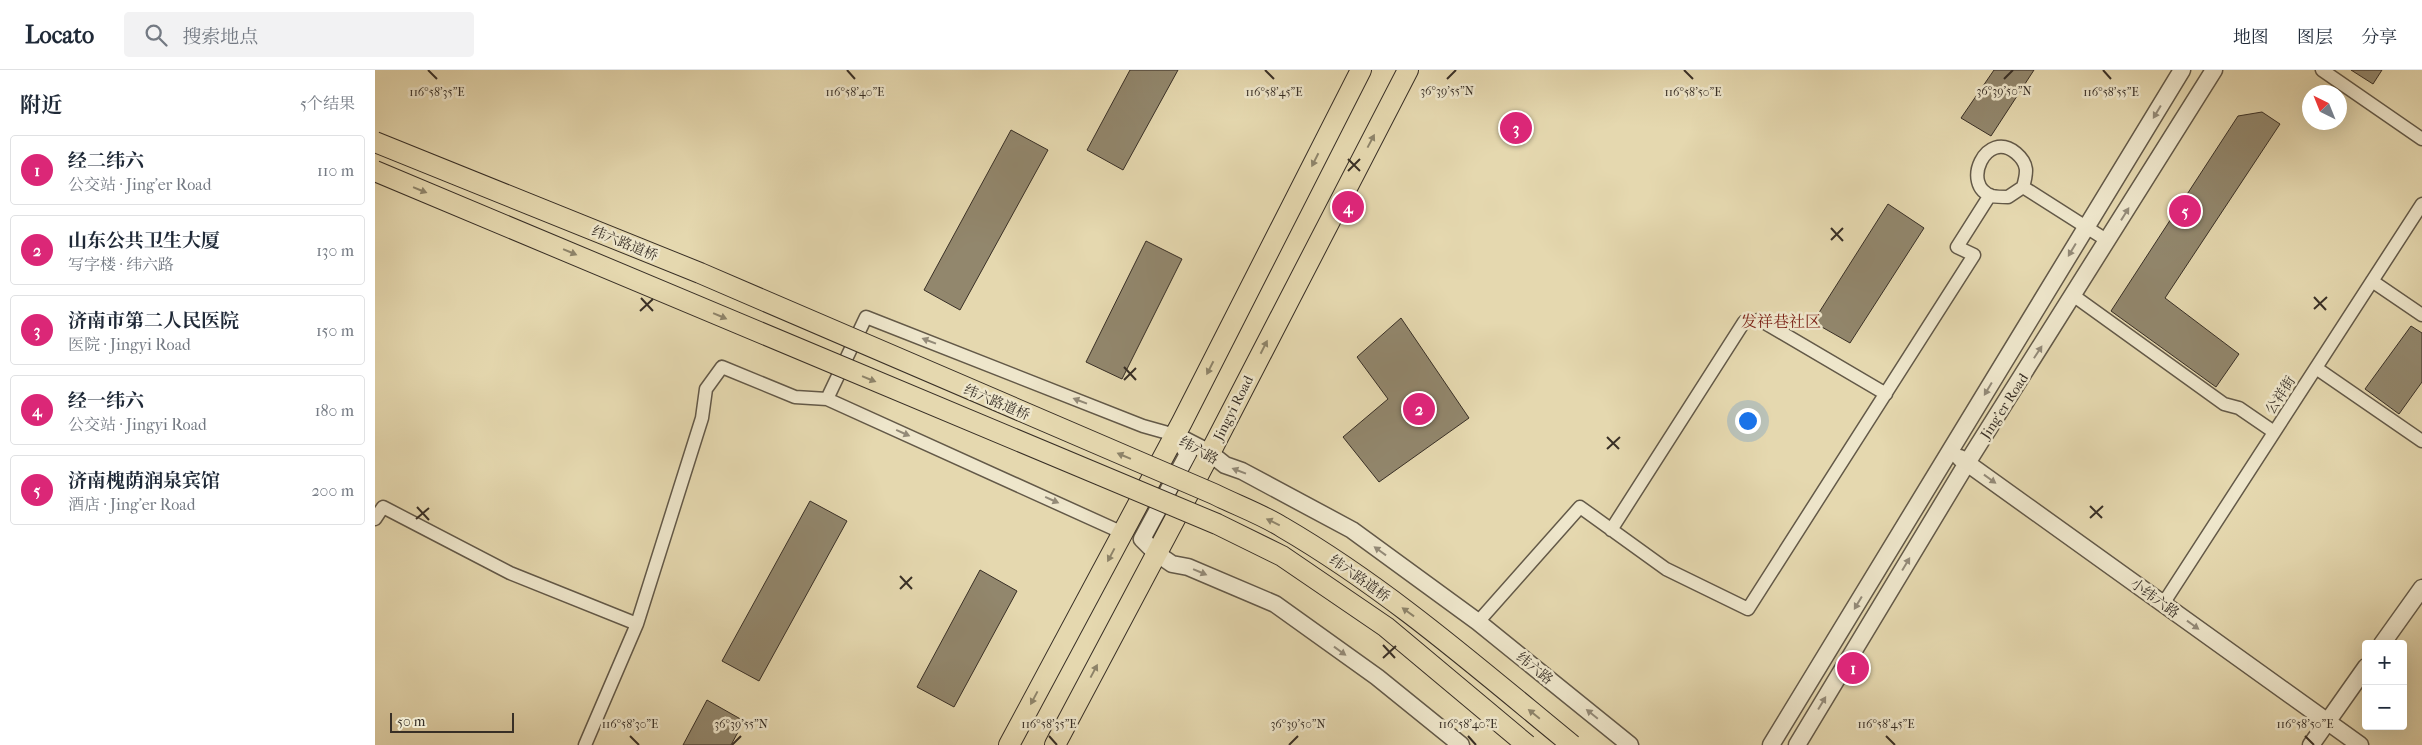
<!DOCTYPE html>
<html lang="zh">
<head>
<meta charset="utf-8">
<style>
	:root { --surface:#fff; --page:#f2f2f3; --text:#1f2937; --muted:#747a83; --line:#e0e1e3; --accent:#db2777 }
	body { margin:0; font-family:"IM FELL French Canon","Noto Serif SC",serif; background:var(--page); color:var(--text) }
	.controls { position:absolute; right:15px; bottom:15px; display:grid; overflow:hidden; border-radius:5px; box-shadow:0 5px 20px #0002 }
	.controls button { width:45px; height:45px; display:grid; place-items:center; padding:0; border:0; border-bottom:1px solid var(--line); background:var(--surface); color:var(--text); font:25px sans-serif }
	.compass { position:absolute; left:1927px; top:15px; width:45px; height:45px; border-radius:50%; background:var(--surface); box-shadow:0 5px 20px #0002; rotate:317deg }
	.scale { position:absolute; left:15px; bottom:12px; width:124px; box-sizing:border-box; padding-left:5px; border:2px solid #382f26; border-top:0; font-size:14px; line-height:18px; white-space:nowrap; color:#382f26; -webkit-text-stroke:4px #eee6cb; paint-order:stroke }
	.you { position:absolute; left:1372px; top:350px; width:18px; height:18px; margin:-12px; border:4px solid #fff; border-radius:50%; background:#1a73e8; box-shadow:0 0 0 8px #1a73e833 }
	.badge { display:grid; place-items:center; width:32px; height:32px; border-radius:50%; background:var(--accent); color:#fff; font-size:16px; font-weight:700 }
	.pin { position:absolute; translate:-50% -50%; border:2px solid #fff; box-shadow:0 1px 5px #0006 }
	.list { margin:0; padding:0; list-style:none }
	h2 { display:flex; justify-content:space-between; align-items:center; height:65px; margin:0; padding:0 20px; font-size:21px }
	h2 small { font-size:16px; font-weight:400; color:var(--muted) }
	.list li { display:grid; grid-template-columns:32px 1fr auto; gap:15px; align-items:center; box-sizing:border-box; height:70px; margin:0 10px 10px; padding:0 10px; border:1px solid var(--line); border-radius:5px }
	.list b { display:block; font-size:19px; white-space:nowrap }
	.list p { margin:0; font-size:16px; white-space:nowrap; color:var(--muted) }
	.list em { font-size:16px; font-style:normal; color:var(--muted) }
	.icon { flex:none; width:28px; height:28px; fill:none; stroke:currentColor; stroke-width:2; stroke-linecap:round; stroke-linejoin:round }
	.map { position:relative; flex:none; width:2047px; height:675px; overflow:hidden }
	header { display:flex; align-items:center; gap:30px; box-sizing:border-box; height:70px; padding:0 25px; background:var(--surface); border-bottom:1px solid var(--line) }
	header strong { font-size:24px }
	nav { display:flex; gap:28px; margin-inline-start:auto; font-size:18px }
	.search { width:350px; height:45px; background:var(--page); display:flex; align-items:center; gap:12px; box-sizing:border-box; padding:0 18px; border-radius:5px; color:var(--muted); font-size:19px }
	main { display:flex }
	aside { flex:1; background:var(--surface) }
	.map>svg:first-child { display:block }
</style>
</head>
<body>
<header>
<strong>Locato</strong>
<div class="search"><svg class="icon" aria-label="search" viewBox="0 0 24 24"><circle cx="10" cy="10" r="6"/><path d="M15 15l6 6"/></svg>搜索地点</div>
<nav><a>地图</a><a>图层</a><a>分享</a></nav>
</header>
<main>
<aside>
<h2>附近<small>5个结果</small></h2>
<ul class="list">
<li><span class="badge">1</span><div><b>经二纬六</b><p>公交站 · Jing'er Road</p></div><em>110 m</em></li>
<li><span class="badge">2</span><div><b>山东公共卫生大厦</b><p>写字楼 · 纬六路</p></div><em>130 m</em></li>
<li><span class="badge">3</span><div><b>济南市第二人民医院</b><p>医院 · Jingyi Road</p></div><em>150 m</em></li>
<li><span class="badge">4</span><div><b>经一纬六</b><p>公交站 · Jingyi Road</p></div><em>180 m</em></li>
<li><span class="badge">5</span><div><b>济南槐荫润泉宾馆</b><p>酒店 · Jing'er Road</p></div><em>200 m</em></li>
</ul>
</aside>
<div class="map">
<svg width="2047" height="675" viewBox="0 0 2047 675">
	<rect width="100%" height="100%" fill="#e5d8af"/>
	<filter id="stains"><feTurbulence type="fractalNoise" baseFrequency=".004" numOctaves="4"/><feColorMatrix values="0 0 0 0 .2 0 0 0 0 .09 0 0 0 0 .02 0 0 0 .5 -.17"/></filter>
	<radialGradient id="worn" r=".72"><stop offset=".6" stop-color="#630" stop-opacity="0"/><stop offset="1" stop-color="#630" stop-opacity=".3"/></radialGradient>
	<!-- building -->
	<path fill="#92876d" stroke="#382f26" d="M755,0H803L748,100L712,80Z
		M1619,0H1659L1616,66L1586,48Z
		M1976,0H2007L1998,14Z
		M1887,42L1905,54L1790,228L1864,284L1841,317L1736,241L1863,46Z
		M636,60L673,80L585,240L549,220Z
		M1513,134L1549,158L1475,273L1438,252Z
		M771,171L807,189L747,309L711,292Z
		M1026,248L1094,348L1004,412L968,367L1013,329L982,287Z
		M2036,256L2047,263V312L2024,344L1990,319Z
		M435,431L472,451L384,611L347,591Z
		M605,500L642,521L579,637L542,617Z
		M332,630L369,651L356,675H308Z"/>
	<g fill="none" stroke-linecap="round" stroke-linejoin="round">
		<!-- minor casing -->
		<g stroke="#635948" stroke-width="15">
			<path id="minor" d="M1947,0L2047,69
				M1648,117L1633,127C1628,127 1622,127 1617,126C1585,116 1611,58 1641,83C1654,94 1652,103 1648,117L1733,171
				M1997,211L2047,245
				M1699,226L1849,334L1864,338L1899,362
				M1941,298L2047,371
				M452,329L491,247L768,356L800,365
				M0,449L8,437L135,503L262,554
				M1236,460L1369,252L1385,250L1511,324
				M1788,534L2047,134
				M1103,552L1205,437L1291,499L1373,539L1599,185L1582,177L1615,125
				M210,675L262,554L327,348L331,319L347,297L420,327L452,329L748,463"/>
		</g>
		<!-- tertiary casing -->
		<g stroke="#635948" stroke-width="19">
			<path id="tertiary" d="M800,365L835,383L850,395L867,401L977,460L1103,552L1255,675
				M802,367L813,384L767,469L781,483L797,494L813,497L900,534L1002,607L1086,675
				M1585,388L1985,675
				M2007,574L2047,518
				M1396,675L1807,0
				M1422,675L1592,393L1839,0
				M1936,675L1991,597"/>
		</g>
		<!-- primary casing -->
		<g stroke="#382f26" stroke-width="22">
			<path id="primary" d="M634,675L807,352L986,0
				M680,675L835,383L1033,0"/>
		</g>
		<!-- minor -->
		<use href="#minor" stroke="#eee6cb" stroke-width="12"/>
		<!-- tertiary -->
		<use href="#tertiary" stroke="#eee6cb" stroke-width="16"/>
		<!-- primary -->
		<use href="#primary" stroke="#e5d8af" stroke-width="20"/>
		<!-- primary-bridge casing -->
		<g stroke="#382f26" stroke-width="22" stroke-linecap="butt">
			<path id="primary-bridge" d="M0,72L325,203L839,424C861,435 886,444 907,457C1012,518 1103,598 1197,675
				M0,101L842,454L907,486L1011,557L1152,675"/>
		</g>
		<!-- primary-bridge -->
		<use href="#primary-bridge" stroke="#e5d8af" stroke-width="20"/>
	</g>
	<!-- one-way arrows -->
	<defs><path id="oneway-solid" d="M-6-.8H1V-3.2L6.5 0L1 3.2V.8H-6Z" transform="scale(1.25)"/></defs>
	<g fill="#938a78">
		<use href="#oneway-solid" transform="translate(1782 42) rotate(121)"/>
		<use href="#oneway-solid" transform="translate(1750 144) rotate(-58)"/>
		<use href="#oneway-solid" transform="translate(1697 180) rotate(121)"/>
		<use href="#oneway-solid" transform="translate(554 271) rotate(-159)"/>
		<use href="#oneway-solid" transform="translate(1663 282) rotate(-57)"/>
		<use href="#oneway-solid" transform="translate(1613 319) rotate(121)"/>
		<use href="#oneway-solid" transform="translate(705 331) rotate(-159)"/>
		<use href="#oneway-solid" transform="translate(528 363) rotate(24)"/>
		<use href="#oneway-solid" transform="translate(864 401) rotate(-159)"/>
		<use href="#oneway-solid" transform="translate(1615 409) rotate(36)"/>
		<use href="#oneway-solid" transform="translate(677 430) rotate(24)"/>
		<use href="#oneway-solid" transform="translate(1005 481) rotate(-144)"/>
		<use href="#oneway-solid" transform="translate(1531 494) rotate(-59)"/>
		<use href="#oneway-solid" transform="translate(825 502) rotate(23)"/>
		<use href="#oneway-solid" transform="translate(1483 533) rotate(121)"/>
		<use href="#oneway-solid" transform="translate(1818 555) rotate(36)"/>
		<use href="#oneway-solid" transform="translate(965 581) rotate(36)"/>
		<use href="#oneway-solid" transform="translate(1447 633) rotate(-59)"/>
		<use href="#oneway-solid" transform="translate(1217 644) rotate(-141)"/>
	</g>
	<g fill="#8e846a">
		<use href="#oneway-solid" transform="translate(996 71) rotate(-62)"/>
		<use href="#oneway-solid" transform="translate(940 90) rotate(117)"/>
		<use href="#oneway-solid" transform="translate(45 120) rotate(22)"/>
		<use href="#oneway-solid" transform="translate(195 182) rotate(23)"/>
		<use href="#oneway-solid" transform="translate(345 246) rotate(23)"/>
		<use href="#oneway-solid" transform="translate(889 277) rotate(-63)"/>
		<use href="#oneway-solid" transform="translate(835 298) rotate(117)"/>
		<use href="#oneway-solid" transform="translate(494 309) rotate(22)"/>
		<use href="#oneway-solid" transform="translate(749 386) rotate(-157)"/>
		<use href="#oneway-solid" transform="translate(898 452) rotate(-154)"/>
		<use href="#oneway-solid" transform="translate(736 485) rotate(118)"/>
		<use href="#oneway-solid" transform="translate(1033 542) rotate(-144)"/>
		<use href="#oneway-solid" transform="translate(719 601) rotate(-62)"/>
		<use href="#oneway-solid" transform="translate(659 628) rotate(118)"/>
		<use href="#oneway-solid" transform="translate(1159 644) rotate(-141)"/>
	</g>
	<!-- ticks -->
	<path fill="none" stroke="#382f26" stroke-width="2" d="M53,0L62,9M472,0L480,9M890,0L899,9M1309,0L1318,9M1728,0L1736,9M1072,9L1081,0M1629,9L1638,0M973,89L985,101M973,101L985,89M1456,158L1468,171M1456,170L1468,158M1939,227L1951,240M266,228L278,241M1939,239L1952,227M265,241L278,229M749,297L761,310M749,310L761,298M1232,367L1244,379M1232,379L1245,367M1715,436L1727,448M42,437L54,450M1715,448L1728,436M41,449L54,438M525,506L537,519M525,519L537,507M1008,575L1020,588M1008,588L1021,576M255,666L264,675M674,666L682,675M1093,666L1101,675M1511,666L1520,675M1930,666L1939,675M357,675L366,666M914,675L923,666"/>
	<g text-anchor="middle" stroke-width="5" stroke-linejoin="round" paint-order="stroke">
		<!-- street labels -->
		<g font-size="14" fill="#382f26" stroke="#eee6cb">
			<text transform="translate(250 173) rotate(22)" y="5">纬六路道桥</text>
			<text transform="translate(1905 325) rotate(-57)" y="5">公祥街</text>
			<text transform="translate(622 332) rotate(23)" y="5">纬六路道桥</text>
			<text transform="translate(1629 336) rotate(-57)" y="5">Jing'er Road</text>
			<text transform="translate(858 338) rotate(-63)" y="5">Jingyi Road</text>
			<text transform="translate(824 380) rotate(29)" y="5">纬六路</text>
			<text transform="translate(985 508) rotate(35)" y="5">纬六路道桥</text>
			<text transform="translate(1780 528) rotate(36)" y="5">小纬六路</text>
			<text transform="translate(1160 598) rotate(39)" y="5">纬六路</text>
		</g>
		<!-- quarter labels -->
		<g font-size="16" fill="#7a1f14" stroke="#eee6cb">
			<text x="1406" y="257">发祥巷社区</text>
		</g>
	</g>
	<g font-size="12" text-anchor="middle" fill="#382f26" stroke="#eee6cb" stroke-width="5" stroke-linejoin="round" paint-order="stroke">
		<text x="1072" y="25">36°39'55"N</text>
		<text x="1629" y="25">36°39'50"N</text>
		<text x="62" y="26">116°58'35"E</text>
		<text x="480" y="26">116°58'40"E</text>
		<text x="899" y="26">116°58'45"E</text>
		<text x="1318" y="26">116°58'50"E</text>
		<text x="1736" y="26">116°58'55"E</text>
		<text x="255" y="658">116°58'30"E</text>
		<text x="674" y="658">116°58'35"E</text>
		<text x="1093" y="658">116°58'40"E</text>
		<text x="1511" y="658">116°58'45"E</text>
		<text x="1930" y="658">116°58'50"E</text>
		<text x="366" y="658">36°39'55"N</text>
		<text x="923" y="658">36°39'50"N</text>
	</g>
	<rect width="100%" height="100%" filter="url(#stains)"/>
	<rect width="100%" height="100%" fill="url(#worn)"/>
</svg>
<div class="controls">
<button>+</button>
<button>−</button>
</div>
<svg class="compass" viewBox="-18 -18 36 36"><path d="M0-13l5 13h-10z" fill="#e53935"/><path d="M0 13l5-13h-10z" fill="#747a83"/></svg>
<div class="scale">50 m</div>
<div class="you"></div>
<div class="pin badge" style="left:1478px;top:598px">1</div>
<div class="pin badge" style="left:1044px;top:339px">2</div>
<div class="pin badge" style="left:1141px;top:58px">3</div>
<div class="pin badge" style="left:973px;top:137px">4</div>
<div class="pin badge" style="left:1810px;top:141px">5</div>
</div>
</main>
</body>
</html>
